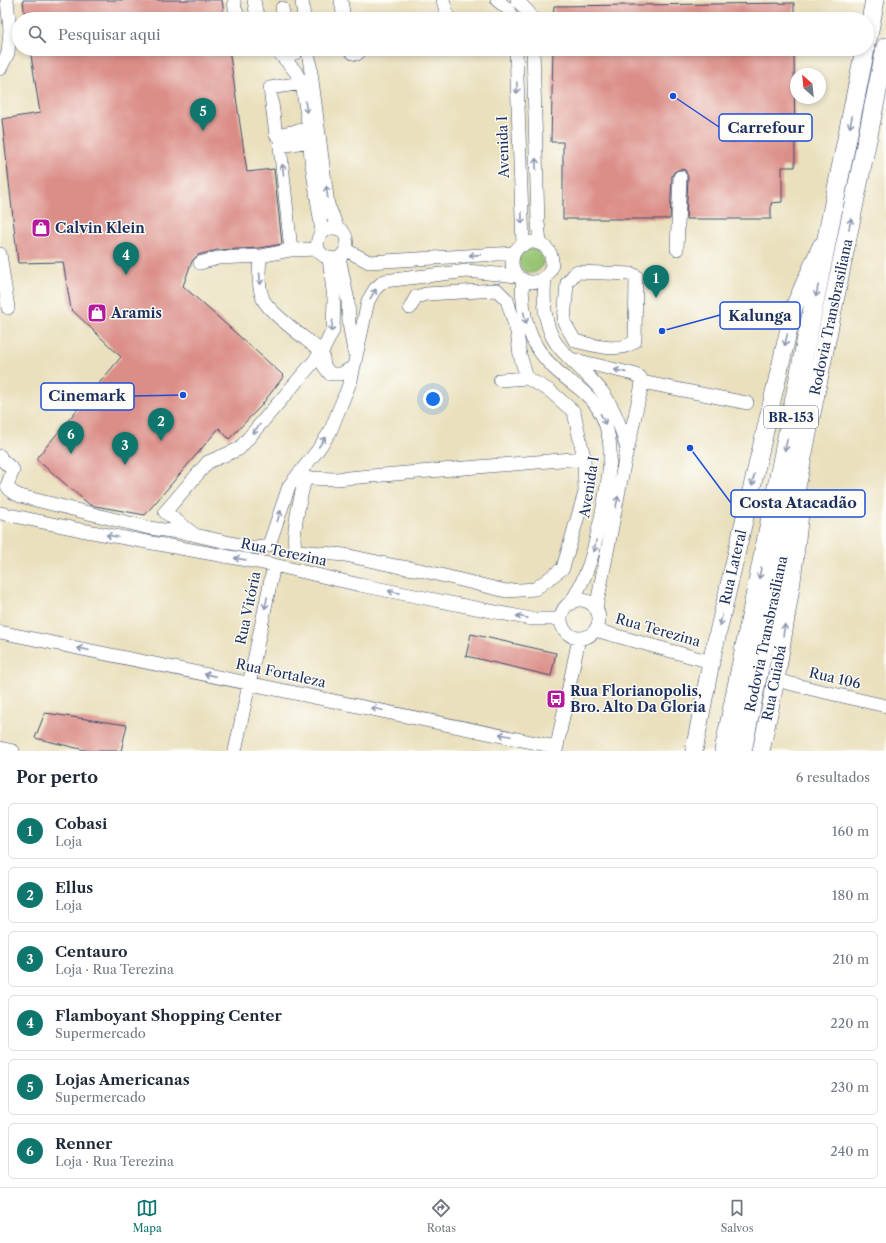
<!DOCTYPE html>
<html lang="pt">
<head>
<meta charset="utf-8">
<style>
	:root { --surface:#fff; --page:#f6f6f7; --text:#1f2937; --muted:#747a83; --line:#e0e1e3; --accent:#0f766e }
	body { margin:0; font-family:"Libre Caslon Text",serif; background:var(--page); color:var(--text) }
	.compass { position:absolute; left:790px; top:68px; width:36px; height:36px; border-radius:50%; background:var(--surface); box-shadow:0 2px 6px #0003; rotate:333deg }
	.you { position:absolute; left:433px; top:399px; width:14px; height:14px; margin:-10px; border:3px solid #fff; border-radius:50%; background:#1a73e8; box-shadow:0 0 0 6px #1a73e833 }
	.badge { display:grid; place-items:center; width:26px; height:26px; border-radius:50%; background:var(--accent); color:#fff; font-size:13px; font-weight:700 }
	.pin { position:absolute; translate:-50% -33px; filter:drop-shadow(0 1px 2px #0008) }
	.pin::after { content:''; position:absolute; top:21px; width:14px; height:12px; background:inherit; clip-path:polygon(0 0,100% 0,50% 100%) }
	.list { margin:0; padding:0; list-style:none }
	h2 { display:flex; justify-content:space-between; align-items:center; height:52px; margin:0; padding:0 16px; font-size:17px }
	h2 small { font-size:13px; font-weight:400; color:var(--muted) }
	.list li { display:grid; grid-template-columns:26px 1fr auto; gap:12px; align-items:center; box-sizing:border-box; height:56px; margin:0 8px 8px; padding:0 8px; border:1px solid var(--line); border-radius:6px }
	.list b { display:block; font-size:15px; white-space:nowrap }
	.list p { margin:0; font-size:13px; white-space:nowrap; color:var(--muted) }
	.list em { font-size:13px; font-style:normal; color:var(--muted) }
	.icon { flex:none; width:22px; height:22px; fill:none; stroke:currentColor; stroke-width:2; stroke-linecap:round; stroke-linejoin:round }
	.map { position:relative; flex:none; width:886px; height:751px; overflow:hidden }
	.search { position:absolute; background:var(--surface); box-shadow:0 2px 6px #0003; left:12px; right:12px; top:12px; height:44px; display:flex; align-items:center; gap:10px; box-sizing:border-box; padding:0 14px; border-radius:22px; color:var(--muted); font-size:15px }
	.sheet { height:436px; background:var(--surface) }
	nav { display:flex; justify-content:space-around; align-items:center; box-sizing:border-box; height:56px; border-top:1px solid var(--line); background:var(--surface); font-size:11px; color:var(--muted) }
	nav a { display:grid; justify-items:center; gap:2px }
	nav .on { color:var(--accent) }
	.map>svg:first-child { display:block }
</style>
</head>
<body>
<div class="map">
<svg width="886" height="751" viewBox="0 0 886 751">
	<rect width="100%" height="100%" fill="#fdfcf7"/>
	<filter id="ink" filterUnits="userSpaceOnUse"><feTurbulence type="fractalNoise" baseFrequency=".025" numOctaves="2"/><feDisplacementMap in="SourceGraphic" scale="8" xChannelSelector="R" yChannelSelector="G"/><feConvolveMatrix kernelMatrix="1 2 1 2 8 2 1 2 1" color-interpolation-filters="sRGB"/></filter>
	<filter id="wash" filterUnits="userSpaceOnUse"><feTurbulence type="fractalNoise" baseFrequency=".012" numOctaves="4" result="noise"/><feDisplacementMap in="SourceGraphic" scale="16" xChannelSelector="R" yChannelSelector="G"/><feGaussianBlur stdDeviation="0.9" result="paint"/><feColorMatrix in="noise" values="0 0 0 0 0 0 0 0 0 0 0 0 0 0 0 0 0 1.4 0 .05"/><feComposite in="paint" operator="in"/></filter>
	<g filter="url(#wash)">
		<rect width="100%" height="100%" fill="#eae0bd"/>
		<!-- green -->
		<path fill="#96c472" stroke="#587a68" d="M519 261a12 12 0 1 1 24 0a12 12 0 1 1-24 0Z"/>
		<g id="blocks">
			<!-- building -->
			<path fill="#db8d87" d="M23,0H222L225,19H25Z
				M794,3V19H553L554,6Z
				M30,49H229L247,172L274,169L282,244L260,248L217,250L198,255L192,261L183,286L284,376L260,407L229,439L219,428L145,515L90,505L36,459L121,357L71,309L63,262L18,263L2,119L40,113Z
				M553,49H794L795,167H782V202L771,203V219H686L688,177L685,170L680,169L674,172L672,176L670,219H563V142H551Z
				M471,634L556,653L551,676L466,656Z
				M45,713L127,725L121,751H89L35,738Z"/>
		</g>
	</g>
	<g filter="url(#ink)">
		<use href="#blocks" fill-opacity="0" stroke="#3a4a6c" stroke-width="1"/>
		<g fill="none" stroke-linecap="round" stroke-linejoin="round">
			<!-- minor casing -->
			<g stroke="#3a4a6c" stroke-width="14">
				<path id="minor" d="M234,0L235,9L240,19
					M254,0L256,12L261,19
					M302,0L304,19
					M341,0L344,19
					M443,0L448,19
					M497,0L508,9L513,19
					M517,0L529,13L531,19
					M282,8L284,19
					M276,49L295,71L302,83L309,129L311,158L322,232C316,239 315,250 324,256C354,272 355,212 322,232
					M308,49L328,205L338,229
					M349,49L353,53L357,54L362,49
					M516,49L523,245
					M533,49L538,222L540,244
					M279,51C287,55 293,57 299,49
					M0,69L8,53L10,30L7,0
					M302,83L270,88L276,135L309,129
					M512 262a20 20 0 1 1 40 0a20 20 0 1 1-40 0Z
					M318,249L291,250L261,256C258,269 258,286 263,299C268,312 309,341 322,352L324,366L330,374H341L353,367
					M677,249L680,177
					M291,250L280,146L310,141
					M346,250L369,262L514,253
					M0,254L8,308
					M339,257L348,301L349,323L354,352
					M329,258L334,299L333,330L322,352L239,449L208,462L165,512L195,535L249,547H256L269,545L289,486L317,451L330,432L340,407L351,380L368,301L375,289L384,281L467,271L517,276
					M200,263L218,258L261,256
					M576,272L632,274L636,276L635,341C620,354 593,345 575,341L564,322L567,283Z
					M545,277C543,299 543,328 559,347C572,363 591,376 603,393C615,410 622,429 627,449L596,609
					M522,280C522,314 527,343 554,368C567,381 584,389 595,404C619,438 609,475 602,513C594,549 590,572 570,604
					M410,308L416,297L426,294L497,290L507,300L517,332L520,355L527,378
					M571,359L633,374L640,377L642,382L641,389L628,447
					M642,382L747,403
					M0,456L1,459L13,470L7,486L12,492L20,496L149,528L193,534
					M299,473L305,478L336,479L584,458
					M305,478C302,492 289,541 297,551L345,555L396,566L420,570L506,591L535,589L563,568L585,492L584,458L574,412L550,391L527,378L500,380
					M0,513L81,530L274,565L360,585L531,619H561
					M561 619a19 19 0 1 1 38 0a19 19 0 1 1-38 0Z
					M595,630L711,662
					M0,632L556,747
					M776,680L812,689L886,706
					M0,748L13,751
					M235,751L274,565
					M556,751L579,638"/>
			</g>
			<!-- major casing -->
			<g stroke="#3a4a6c" stroke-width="18">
				<path id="major" d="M694,751L711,662L794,307L821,246
					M761,751L776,680L792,581L802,497"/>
			</g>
			<!-- highway casing -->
			<g stroke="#3a4a6c" stroke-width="20">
				<path id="highway" d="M867,40L875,0
					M724,751L865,49
					M742,751L886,47"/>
			</g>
			<!-- minor -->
			<use href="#minor" stroke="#fff" stroke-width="13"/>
			<!-- major -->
			<use href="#major" stroke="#fff" stroke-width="17"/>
			<!-- highway -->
			<use href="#highway" stroke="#fff" stroke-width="19"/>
		</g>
		<!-- one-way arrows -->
		<defs><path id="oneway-shaft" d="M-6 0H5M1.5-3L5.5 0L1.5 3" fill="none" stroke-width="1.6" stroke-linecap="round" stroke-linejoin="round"/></defs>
		<g stroke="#8d97ae">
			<use href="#oneway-shaft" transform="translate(517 88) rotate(88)"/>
			<use href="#oneway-shaft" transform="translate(306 107) rotate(81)"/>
			<use href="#oneway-shaft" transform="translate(851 122) rotate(101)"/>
			<use href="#oneway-shaft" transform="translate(536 164) rotate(-91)"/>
			<use href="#oneway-shaft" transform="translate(283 170) rotate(-96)"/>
			<use href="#oneway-shaft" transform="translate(327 192) rotate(-97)"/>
			<use href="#oneway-shaft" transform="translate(522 218) rotate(88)"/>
			<use href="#oneway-shaft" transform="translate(850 224) rotate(-78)"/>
			<use href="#oneway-shaft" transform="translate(475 255) rotate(176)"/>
			<use href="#oneway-shaft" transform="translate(260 279) rotate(86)"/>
			<use href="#oneway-shaft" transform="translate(817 291) rotate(101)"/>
			<use href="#oneway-shaft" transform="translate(373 294) rotate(-58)"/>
			<use href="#oneway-shaft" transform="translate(525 318) rotate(77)"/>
			<use href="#oneway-shaft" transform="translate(332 326) rotate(96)"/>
			<use href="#oneway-shaft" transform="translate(786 340) rotate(103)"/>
			<use href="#oneway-shaft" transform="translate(620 371) rotate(-167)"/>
			<use href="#oneway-shaft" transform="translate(603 419) rotate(64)"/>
			<use href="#oneway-shaft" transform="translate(256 429) rotate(131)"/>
			<use href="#oneway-shaft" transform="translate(322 442) rotate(-56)"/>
			<use href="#oneway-shaft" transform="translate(786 445) rotate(101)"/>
			<use href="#oneway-shaft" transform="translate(753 480) rotate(103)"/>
			<use href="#oneway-shaft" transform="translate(617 502) rotate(-79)"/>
			<use href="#oneway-shaft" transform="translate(279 516) rotate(-72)"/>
			<use href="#oneway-shaft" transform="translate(112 536) rotate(-170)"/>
			<use href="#oneway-shaft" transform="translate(595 546) rotate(101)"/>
			<use href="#oneway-shaft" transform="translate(240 559) rotate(-170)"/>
			<use href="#oneway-shaft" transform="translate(760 573) rotate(101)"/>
			<use href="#oneway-shaft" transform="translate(394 592) rotate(-169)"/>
			<use href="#oneway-shaft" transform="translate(266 603) rotate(102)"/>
			<use href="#oneway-shaft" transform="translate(522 617) rotate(-169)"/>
			<use href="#oneway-shaft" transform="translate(721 620) rotate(103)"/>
			<use href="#oneway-shaft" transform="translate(784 630) rotate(-81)"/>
			<use href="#oneway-shaft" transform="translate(83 649) rotate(-168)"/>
			<use href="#oneway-shaft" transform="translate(210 675) rotate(-168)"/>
			<use href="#oneway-shaft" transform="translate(377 709) rotate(-168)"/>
			<use href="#oneway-shaft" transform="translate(505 735) rotate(-168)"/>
		</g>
	</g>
	<!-- icons -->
	<defs>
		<g id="shop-square" transform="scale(1)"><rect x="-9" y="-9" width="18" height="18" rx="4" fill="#b5179e" stroke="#fdfcf7"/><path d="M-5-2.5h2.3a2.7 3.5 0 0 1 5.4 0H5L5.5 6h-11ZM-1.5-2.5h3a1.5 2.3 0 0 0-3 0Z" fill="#fff"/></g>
		<g id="bus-square" transform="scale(1)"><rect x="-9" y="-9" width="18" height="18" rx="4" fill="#b5179e" stroke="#fdfcf7"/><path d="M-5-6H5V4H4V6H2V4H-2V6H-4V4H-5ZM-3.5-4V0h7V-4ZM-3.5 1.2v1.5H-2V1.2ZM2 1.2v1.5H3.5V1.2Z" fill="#fff"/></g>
	</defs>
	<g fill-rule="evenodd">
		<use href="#shop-square" x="41" y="228"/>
		<use href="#shop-square" x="97" y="313"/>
		<use href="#bus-square" x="556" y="699"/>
	</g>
	<g text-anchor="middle" stroke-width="3" stroke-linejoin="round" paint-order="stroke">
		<!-- shield labels -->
		<rect fill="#fdfcf7" stroke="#5f6c8c" stroke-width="1" x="764" y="406" width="54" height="22" rx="3"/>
		<g font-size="13" font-weight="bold" fill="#1b2f5e">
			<text x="791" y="422">BR-153</text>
		</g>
		<!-- street labels -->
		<g font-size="14" fill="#1b2f5e" stroke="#fdfcf7">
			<text transform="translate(503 147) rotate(-92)" y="5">Avenida I</text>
			<text transform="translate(831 317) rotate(-78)" y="5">Rodovia Transbrasiliana</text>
			<text transform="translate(589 487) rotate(-81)" y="5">Avenida I</text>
			<text transform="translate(284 552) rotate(12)" y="5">Rua Terezina</text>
			<text transform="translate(733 567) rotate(-77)" y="5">Rua Lateral</text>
			<text transform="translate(248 608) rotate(-78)" y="5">Rua Vitória</text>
			<text transform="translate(658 630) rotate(16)" y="5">Rua Terezina</text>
			<text transform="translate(766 634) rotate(-78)" y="5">Rodovia Transbrasiliana</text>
			<text transform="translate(281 673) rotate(12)" y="5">Rua Fortaleza</text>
			<text transform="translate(835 678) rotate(13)" y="5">Rua 106</text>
			<text transform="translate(774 683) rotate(-79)" y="5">Rua Cuiabá</text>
		</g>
		<!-- poi labels -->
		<g font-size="14" font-weight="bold" fill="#1b2f5e" stroke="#fdfcf7" text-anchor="start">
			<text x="55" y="233">Calvin Klein</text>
			<text x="111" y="318">Aramis</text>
			<text x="570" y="696">Rua Florianopolis,<tspan x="570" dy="16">Bro. Alto Da Gloria</tspan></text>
		</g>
	</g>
	<!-- callouts -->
	<path fill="none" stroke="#1d4ed8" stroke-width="1.5" d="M673 96L719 127M662 331L720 315M183 395L134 396M690 448L731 503"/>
	<g fill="#1d4ed8" stroke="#fdfcf7" stroke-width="1.5">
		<circle cx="673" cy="96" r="4"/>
		<circle cx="662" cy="331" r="4"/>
		<circle cx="183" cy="395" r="4"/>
		<circle cx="690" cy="448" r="4"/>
	</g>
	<g fill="#fdfcf7" stroke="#1d4ed8" stroke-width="1.5">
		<rect x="719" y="114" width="93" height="27" rx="4"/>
		<rect x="720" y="302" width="80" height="27" rx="4"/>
		<rect x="41" y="383" width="93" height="27" rx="4"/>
		<rect x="731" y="490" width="134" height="27" rx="4"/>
	</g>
	<g font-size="15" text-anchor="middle" font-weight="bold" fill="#1b2f5e">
		<text x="766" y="133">Carrefour</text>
		<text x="760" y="321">Kalunga</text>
		<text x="87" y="401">Cinemark</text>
		<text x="798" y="508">Costa Atacadão</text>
	</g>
</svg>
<svg class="compass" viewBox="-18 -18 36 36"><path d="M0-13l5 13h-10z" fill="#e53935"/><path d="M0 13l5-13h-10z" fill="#747a83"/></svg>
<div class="you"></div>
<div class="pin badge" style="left:656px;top:298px">1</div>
<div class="pin badge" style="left:161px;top:441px">2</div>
<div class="pin badge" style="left:125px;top:465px">3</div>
<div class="pin badge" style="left:126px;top:275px">4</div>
<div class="pin badge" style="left:203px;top:131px">5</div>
<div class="pin badge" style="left:71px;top:454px">6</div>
<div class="search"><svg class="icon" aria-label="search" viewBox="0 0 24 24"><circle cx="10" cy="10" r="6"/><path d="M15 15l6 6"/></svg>Pesquisar aqui</div>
</div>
<section class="sheet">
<h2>Por perto<small>6 resultados</small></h2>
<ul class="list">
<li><span class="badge">1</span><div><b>Cobasi</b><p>Loja</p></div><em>160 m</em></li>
<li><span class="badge">2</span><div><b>Ellus</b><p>Loja</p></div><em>180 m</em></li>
<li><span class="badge">3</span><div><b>Centauro</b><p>Loja · Rua Terezina</p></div><em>210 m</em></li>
<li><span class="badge">4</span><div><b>Flamboyant Shopping Center</b><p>Supermercado</p></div><em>220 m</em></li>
<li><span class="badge">5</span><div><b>Lojas Americanas</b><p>Supermercado</p></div><em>230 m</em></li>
<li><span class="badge">6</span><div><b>Renner</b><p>Loja · Rua Terezina</p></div><em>240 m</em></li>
</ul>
</section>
<nav>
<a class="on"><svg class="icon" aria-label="map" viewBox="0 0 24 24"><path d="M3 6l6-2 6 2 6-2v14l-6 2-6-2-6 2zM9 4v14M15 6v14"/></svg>Mapa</a>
<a><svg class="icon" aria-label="directions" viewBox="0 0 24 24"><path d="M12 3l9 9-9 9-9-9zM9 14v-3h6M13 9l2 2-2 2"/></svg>Rotas</a>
<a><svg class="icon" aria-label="saved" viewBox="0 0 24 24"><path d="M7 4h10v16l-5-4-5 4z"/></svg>Salvos</a>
</nav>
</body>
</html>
